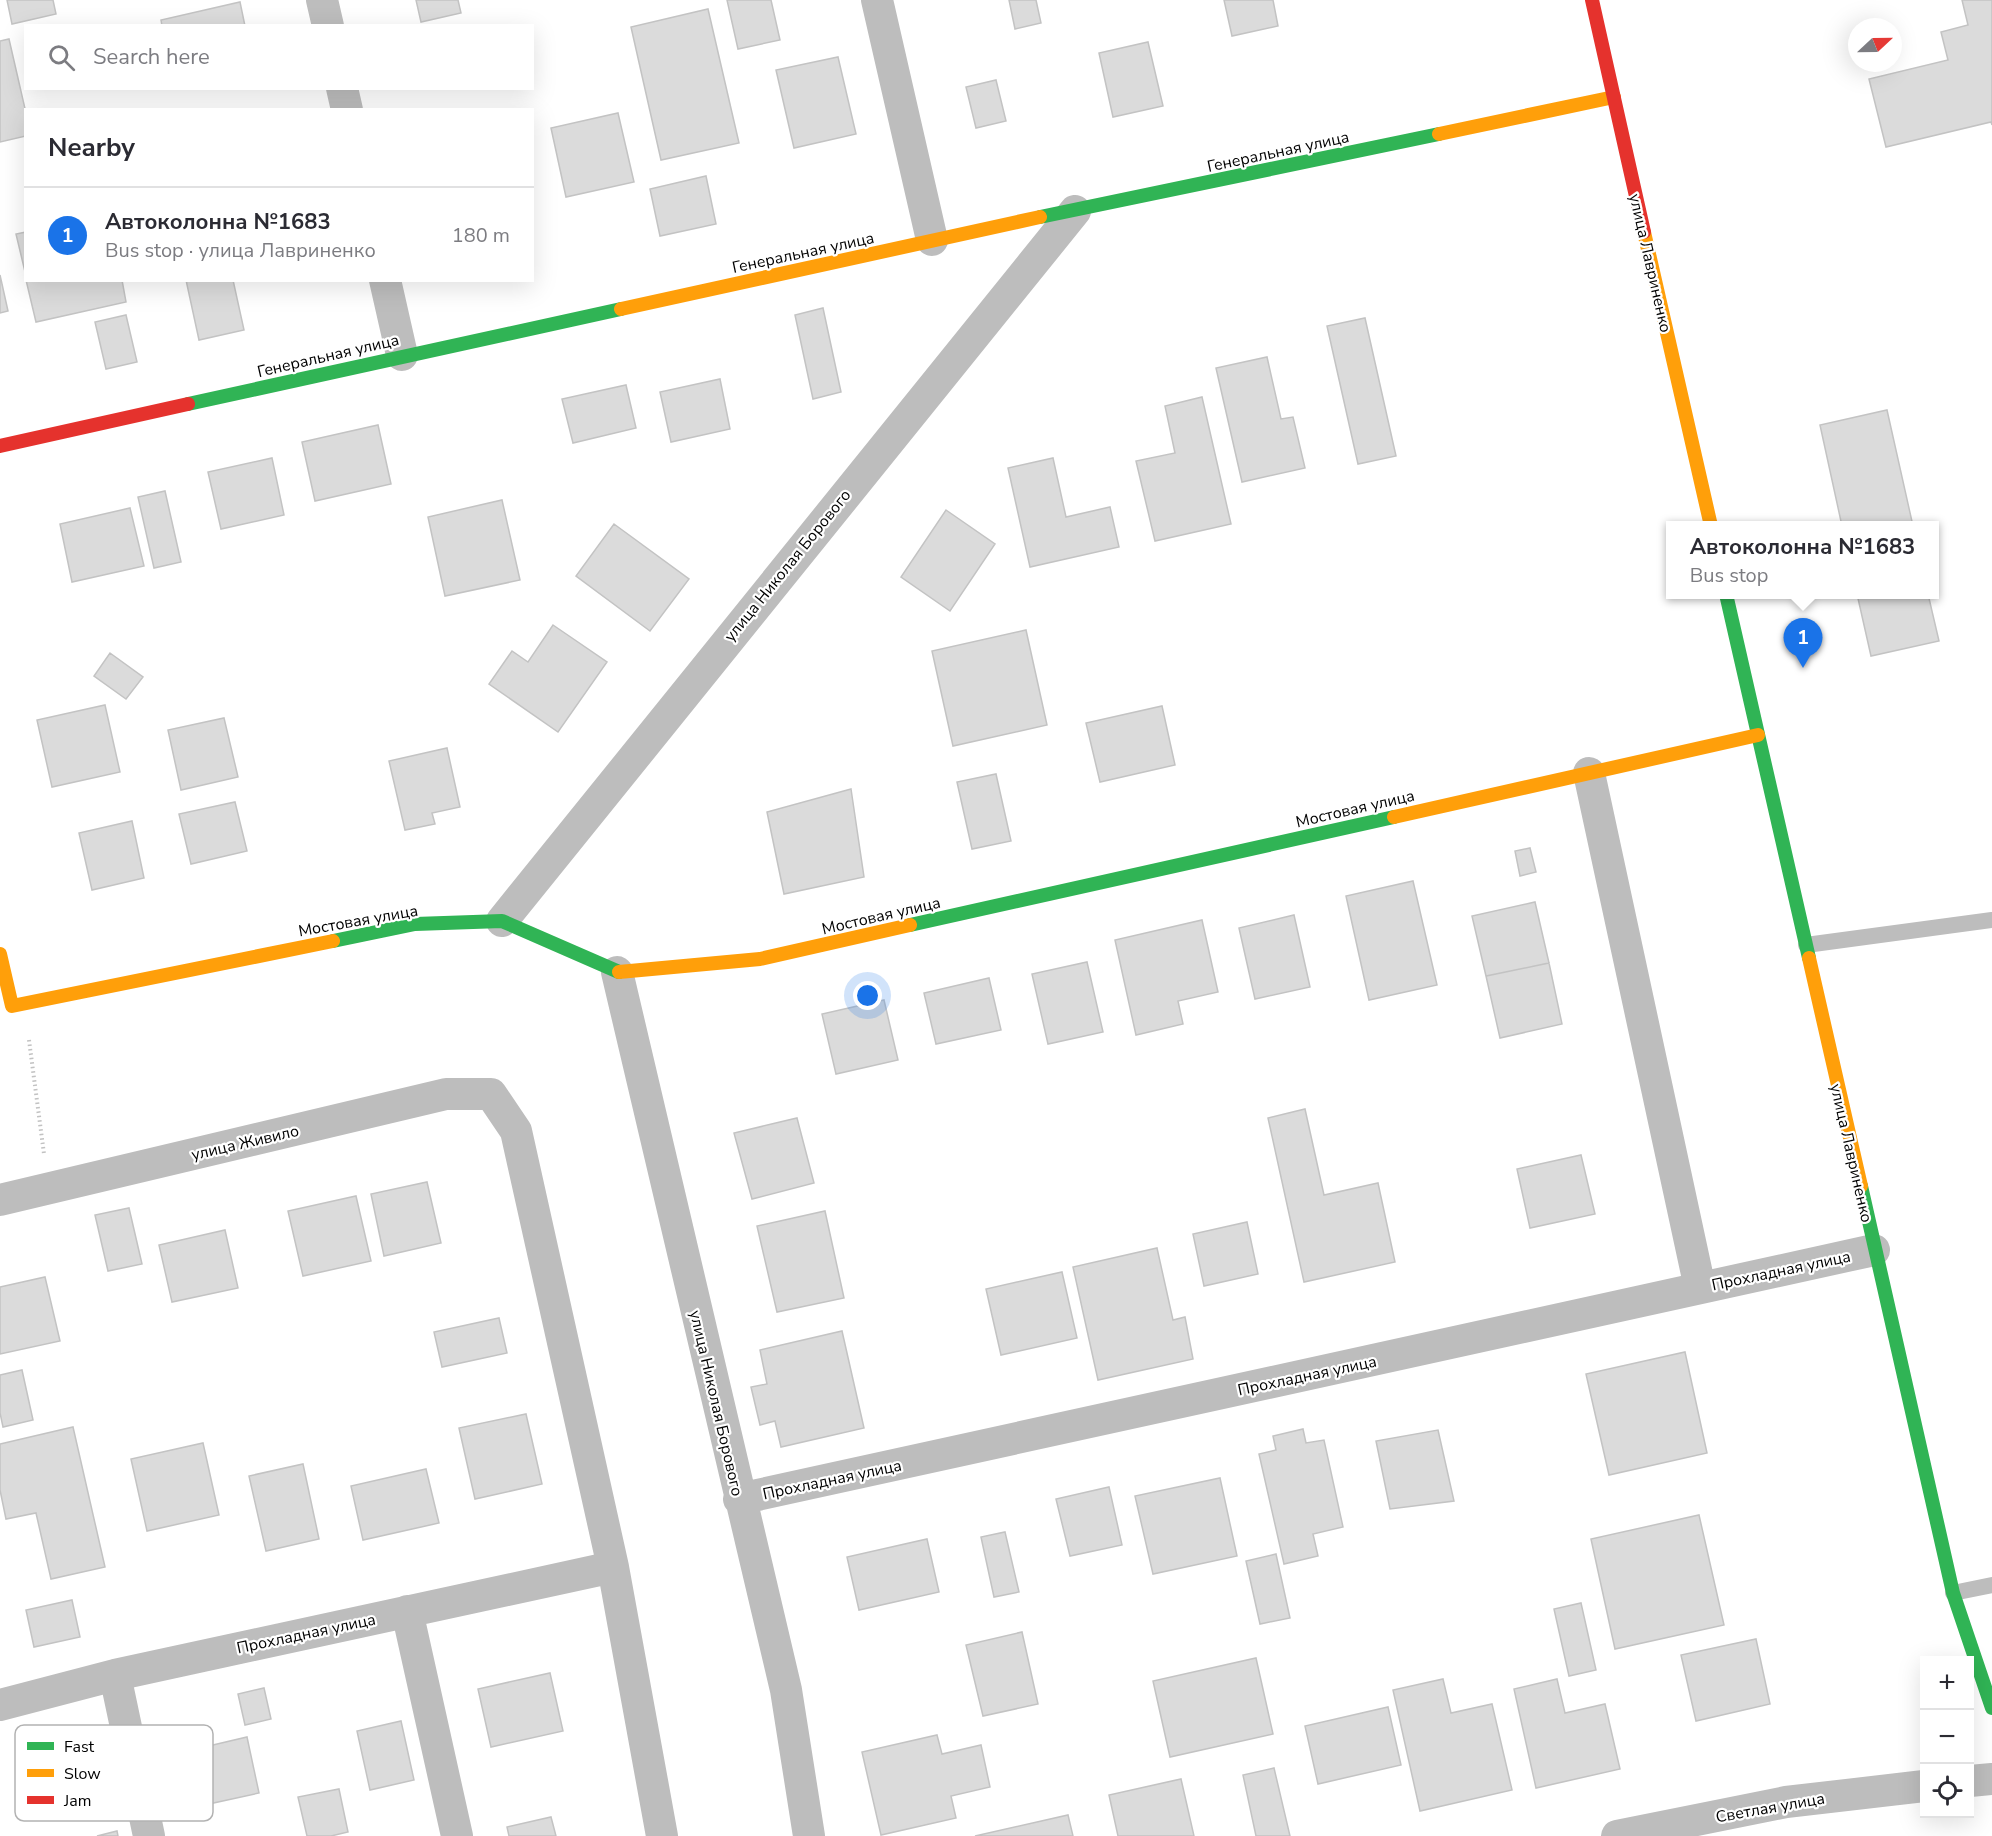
<!DOCTYPE html>
<html lang="en">
<head>
<meta charset="utf-8">
<style>
	:root { --surface:#fff; --page:#f7f7f7; --text:#2b2b33; --muted:#7c7c81; --line:#e1e1e2; --accent:#1a73e8 }
	body { margin:0; font-family:"Nunito Sans",sans-serif; background:var(--page); color:var(--text) }
	.controls { position:absolute; right:18px; bottom:18px; display:grid; overflow:hidden; border-radius:0px; box-shadow:0 6px 24px #0002 }
	.controls button { width:54px; height:54px; display:grid; place-items:center; padding:0; border:0; border-bottom:2px solid var(--line); background:var(--surface); color:var(--text); font:30px sans-serif }
	.compass { position:absolute; left:1848px; top:18px; width:54px; height:54px; border-radius:50%; background:var(--surface); box-shadow:0 6px 24px #0002; rotate:68deg }
	.you { position:absolute; left:868px; top:996px; width:21px; height:21px; margin:-15px; border:4px solid #fff; border-radius:50%; background:#1a73e8; box-shadow:0 0 0 9px #1a73e833 }
	.badge { display:grid; place-items:center; width:39px; height:39px; border-radius:50%; background:var(--accent); color:#fff; font-size:20px; font-weight:700 }
	.pin { position:absolute; translate:-50% -50px; filter:drop-shadow(0 2px 3px #0008) }
	.pin::after { content:''; position:absolute; top:32px; width:21px; height:18px; background:inherit; clip-path:polygon(0 0,100% 0,50% 100%) }
	.popup { position:absolute; left:1666px; top:521px; width:273px; height:78px; box-sizing:border-box; display:grid; place-content:center; border-radius:0px; background:var(--surface); filter:drop-shadow(0 2px 4px #0005); font-size:20px; white-space:nowrap; color:var(--muted) }
	.popup b { font-size:22px; color:var(--text) }
	.popup::after { content:''; position:absolute; left:50%; top:100%; margin-left:-12px; border:12px solid transparent; border-top-color:var(--surface) }
	.list { margin:0; padding:0; list-style:none }
	h2 { display:flex; justify-content:space-between; align-items:center; height:78px; margin:0; padding:0 24px; font-size:26px }
	h2 small { font-size:20px; font-weight:400; color:var(--muted) }
	.list li { display:grid; grid-template-columns:39px 1fr auto; gap:18px; align-items:center; box-sizing:border-box; height:96px; padding:0 24px; border-top:2px solid var(--line) }
	.list b { display:block; font-size:22px; white-space:nowrap }
	.list p { margin:0; font-size:20px; white-space:nowrap; color:var(--muted) }
	.list em { font-size:20px; font-style:normal; color:var(--muted) }
	.icon { flex:none; width:33px; height:33px; fill:none; stroke:currentColor; stroke-width:2; stroke-linecap:round; stroke-linejoin:round }
	.map { position:relative; flex:none; width:1992px; height:1836px; overflow:hidden }
	.search { position:absolute; background:var(--surface); box-shadow:0 6px 24px #0002; left:24px; top:24px; width:510px; height:66px; display:flex; align-items:center; gap:15px; box-sizing:border-box; padding:0 21px; border-radius:0px; color:var(--muted); font-size:22px }
	.panel { position:absolute; background:var(--surface); box-shadow:0 6px 24px #0002; left:24px; top:108px; width:510px; height:174px; border-radius:0px }
	.map>svg:first-child { display:block }
</style>
</head>
<body>
<div class="map">
<svg width="1992" height="1836" viewBox="0 0 1992 1836">
	<rect width="100%" height="100%" fill="#fff"/>
	<!-- building -->
	<path fill="#dbdbdb" stroke="#c3c3c3" stroke-width="1.5" d="M7,0H53L56,14L12,24Z
		M416,0H458L461,13L421,22Z
		M727,0H771L780,40L738,49Z
		M1009,0H1036L1041,23L1015,29Z
		M1224,0H1273L1278,26L1232,36Z
		M1962,0H1992V125L1991,122L1886,147L1869,79L1948,60L1941,32L1968,25Z
		M240,2L245,26H162L161,20Z
		M708,9L739,143L661,160L631,27Z
		M9,39L26,113V136L0,142V41Z
		M1148,42L1163,106L1113,117L1099,53Z
		M838,57L856,134L794,148L776,70Z
		M996,80L1006,121L976,128L966,87Z
		M618,113L634,182L566,197L551,128Z
		M706,176L716,224L660,236L650,189Z
		M26,232V276L16,234Z
		M0,275L8,311L0,313Z
		M26,280H122L126,302L36,322Z
		M186,280H233L244,330L199,340Z
		M823,308L841,392L813,399L795,315Z
		M126,315L137,362L106,369L95,322Z
		M1365,318L1396,456L1358,464L1327,326Z
		M1267,357L1281,419L1293,417L1305,468L1242,482L1216,368Z
		M720,379L730,429L671,442L660,392Z
		M626,385L636,428L573,443L562,399Z
		M1202,397L1231,524L1155,541L1136,461L1175,453L1165,406Z
		M1887,410L1913,526H1842L1820,425Z
		M378,425L391,484L315,501L302,442Z
		M272,458L284,515L221,529L208,472Z
		M1053,458L1066,517L1110,507L1119,547L1030,567L1008,468Z
		M165,491L181,562L154,568L138,497Z
		M502,500L520,580L445,596L428,517Z
		M130,508L144,566L72,582L60,524Z
		M946,510L995,544L950,611L901,577Z
		M614,524L689,579L650,631L576,576Z
		M1857,594H1928L1939,641L1871,656Z
		M553,625L607,662L558,732L489,684L512,651L528,662Z
		M1026,630L1047,725L953,746L932,651Z
		M110,653L143,677L126,699L94,676Z
		M105,705L120,772L52,787L37,720Z
		M1162,706L1175,765L1100,782L1086,723Z
		M224,718L238,777L181,790L168,730Z
		M447,748L460,807L432,813L435,824L405,830L389,761Z
		M996,774L1011,841L972,849L957,782Z
		M851,789L864,877L784,894L767,812Z
		M235,802L247,851L191,864L179,814Z
		M132,821L144,878L92,890L79,833Z
		M1530,848L1536,872L1520,876L1515,851Z
		M1413,881L1437,985L1369,1000L1346,896Z
		M1535,902L1549,963L1486,976L1472,916Z
		M1294,915L1310,987L1255,999L1239,928Z
		M1202,920L1218,992L1178,1001L1183,1024L1136,1035L1115,940Z
		M1087,962L1103,1032L1048,1044L1032,974Z
		M1549,963L1562,1024L1500,1038L1486,976Z
		M989,978L1001,1030L936,1044L924,993Z
		M884,1000L898,1060L836,1074L822,1014Z
		M1305,1109L1324,1195L1378,1183L1395,1262L1304,1282L1268,1118Z
		M797,1118L814,1183L752,1199L734,1133Z
		M1581,1155L1595,1214L1530,1228L1517,1169Z
		M427,1182L441,1243L384,1256L371,1194Z
		M356,1196L371,1261L303,1276L288,1211Z
		M129,1208L142,1264L108,1271L95,1215Z
		M825,1211L844,1298L777,1312L757,1226Z
		M1247,1222L1258,1274L1204,1286L1193,1234Z
		M225,1230L238,1288L172,1302L159,1245Z
		M1157,1248L1173,1320L1185,1317L1193,1359L1098,1380L1073,1267Z
		M1062,1272L1077,1338L1001,1355L986,1289Z
		M45,1277L60,1341L0,1354V1287Z
		M499,1318L507,1353L442,1367L434,1332Z
		M842,1331L864,1428L781,1447L775,1421L760,1425L751,1387L767,1384L760,1350Z
		M1685,1352L1707,1453L1609,1475L1586,1374Z
		M22,1370L33,1420L3,1427L0,1413V1375Z
		M526,1414L542,1484L475,1499L459,1428Z
		M73,1427L105,1567L51,1579L36,1513L6,1519L0,1490V1444Z
		M1303,1429L1306,1443L1324,1440L1343,1527L1313,1534L1318,1556L1284,1564L1259,1454L1276,1450L1273,1436Z
		M1438,1430L1454,1501L1390,1509L1376,1441Z
		M203,1443L219,1515L147,1531L131,1459Z
		M303,1464L319,1539L266,1551L249,1476Z
		M426,1469L439,1523L363,1540L351,1486Z
		M1220,1478L1237,1556L1153,1574L1135,1496Z
		M1109,1487L1122,1545L1070,1556L1056,1499Z
		M1699,1515L1724,1625L1615,1649L1591,1539Z
		M1005,1532L1019,1592L994,1597L981,1537Z
		M927,1539L939,1592L859,1610L847,1557Z
		M1276,1554L1290,1618L1260,1624L1246,1561Z
		M72,1600L80,1637L34,1647L26,1610Z
		M1581,1603L1596,1670L1569,1676L1554,1609Z
		M1022,1632L1038,1704L983,1716L966,1645Z
		M1756,1639L1770,1704L1696,1721L1681,1655Z
		M1256,1658L1273,1734L1170,1757L1153,1681Z
		M550,1673L563,1731L491,1747L478,1689Z
		M1443,1679L1451,1713L1492,1704L1512,1790L1420,1811L1393,1690Z
		M1557,1679L1565,1713L1605,1704L1620,1769L1536,1788L1514,1689Z
		M264,1688L271,1719L245,1725L238,1694Z
		M1388,1707L1401,1765L1318,1784L1305,1726Z
		M401,1721L414,1780L370,1790L357,1731Z
		M937,1735L942,1754L981,1745L990,1787L951,1796L956,1818L881,1835L862,1752Z
		M247,1737L259,1793L195,1807L183,1752Z
		M1274,1768L1290,1836H1256L1243,1775Z
		M1181,1779L1194,1836H1118L1109,1795Z
		M339,1789L348,1832L331,1836H307L298,1797Z
		M1068,1815L1073,1836H975Z
		M551,1817L556,1836H509L507,1827Z
		M117,1831L118,1836H97Z"/>
	<g fill="none" stroke-linecap="round" stroke-linejoin="round">
		<!-- path -->
		<path stroke="#c2c2c2" stroke-width="4" stroke-dasharray="1.5 3" stroke-linecap="butt" d="M29,1040L44,1154"/>
		<!-- lane -->
		<path stroke="#bdbdbd" stroke-width="16" d="M1806,945L1992,920
			M1953,1593L1992,1585"/>
		<!-- street -->
		<path stroke="#bdbdbd" stroke-width="32" d="M322,0L328,26
			M877,0L932,240
			M342,88L347,110
			M385,280L402,355
			M1589,773L1700,1288
			M502,921L1075,211
			M617,972L786,1690L809,1836
			M0,1200L446,1094H491L516,1131L613,1567L662,1836
			M739,1499L1874,1250
			M407,1611L457,1836
			M115,1675L149,1836
			M0,1705L115,1675L613,1567
			M1970,1781L1992,1779
			M1617,1836L1786,1802L1924,1786"/>
		<!-- fast -->
		<path stroke="#30b455" stroke-width="14" d="M1040,217L1439,134
			M188,404L621,309
			M1726,594L1809,958
			M910,925L1394,817
			M333,941L415,924L502,921L619,972
			M1861,1186L1953,1593L1992,1708"/>
		<!-- slow -->
		<path stroke="#ff9f0a" stroke-width="14" d="M1439,134L1614,97
			M1644,232L1711,526
			M621,309L1040,217
			M1394,817L1758,735
			M0,954L12,1006L333,941
			M1809,958L1861,1186
			M619,972L760,959L910,925"/>
		<!-- jam -->
		<path stroke="#e5322d" stroke-width="14" d="M1592,0L1644,232
			M0,446L188,404"/>
	</g>
	<g text-anchor="middle" stroke-width="4.5" stroke-linejoin="round" paint-order="stroke">
		<!-- street labels -->
		<g font-size="16" fill="#000" stroke="#fff">
			<text transform="translate(1278 151) rotate(-12)" y="6">Генеральная улица</text>
			<text transform="translate(803 252) rotate(-12)" y="6">Генеральная улица</text>
			<text transform="translate(1651 263) rotate(77)" y="6">улица Лавриненко</text>
			<text transform="translate(328 355) rotate(-13)" y="6">Генеральная улица</text>
			<text transform="translate(787 565) rotate(-51)" y="6">улица Николая Борового</text>
			<text transform="translate(1355 808) rotate(-13)" y="6">Мостовая улица</text>
			<text transform="translate(881 915) rotate(-13)" y="6">Мостовая улица</text>
			<text transform="translate(358 920) rotate(-10)" y="6">Мостовая улица</text>
			<text transform="translate(245 1142) rotate(-13)" y="6">улица Живило</text>
			<text transform="translate(1852 1153) rotate(77)" y="6">улица Лавриненко</text>
			<text transform="translate(1781 1270) rotate(-12)" y="6">Прохладная улица</text>
			<text transform="translate(1307 1375) rotate(-12)" y="6">Прохладная улица</text>
			<text transform="translate(717 1403) rotate(77)" y="6">улица Николая Борового</text>
			<text transform="translate(832 1479) rotate(-12)" y="6">Прохладная улица</text>
			<text transform="translate(306 1633) rotate(-12)" y="6">Прохладная улица</text>
			<text transform="translate(1770 1807) rotate(-10)" y="6">Светлая улица</text>
		</g>
	</g>
	<!-- legend -->
	<rect x="15" y="1725" width="198" height="96" rx="9" fill="#fff" stroke="#b2b2b2" stroke-width="1.5"/>
	<rect x="27" y="1742" width="27" height="8" fill="#30b455"/>
	<rect x="27" y="1769" width="27" height="8" fill="#ff9f0a"/>
	<rect x="27" y="1796" width="27" height="8" fill="#e5322d"/>
	<g font-size="16" fill="#000">
		<text x="64" y="1752">Fast</text>
		<text x="64" y="1779">Slow</text>
		<text x="64" y="1806">Jam</text>
	</g>
</svg>
<div class="controls">
<button>+</button>
<button>−</button>
<button><svg class="icon" aria-label="locate" viewBox="0 0 24 24"><circle cx="12" cy="12" r="6"/><path d="M12 2v4M12 18v4M2 12h4M18 12h4"/></svg></button>
</div>
<svg class="compass" viewBox="-18 -18 36 36"><path d="M0-13l5 13h-10z" fill="#e53935"/><path d="M0 13l5-13h-10z" fill="#7c7c81"/></svg>
<div class="you"></div>
<div class="pin badge" style="left:1803px;top:668px">1</div>
<div class="popup"><b>Автоколонна №1683</b>Bus stop</div>
<div class="search"><svg class="icon" aria-label="search" viewBox="0 0 24 24"><circle cx="10" cy="10" r="6"/><path d="M15 15l6 6"/></svg>Search here</div>
<section class="panel">
<h2>Nearby<small></small></h2>
<ul class="list">
<li><span class="badge">1</span><div><b>Автоколонна №1683</b><p>Bus stop · улица Лавриненко</p></div><em>180 m</em></li>
</ul>
</section>
</div>
</body>
</html>
